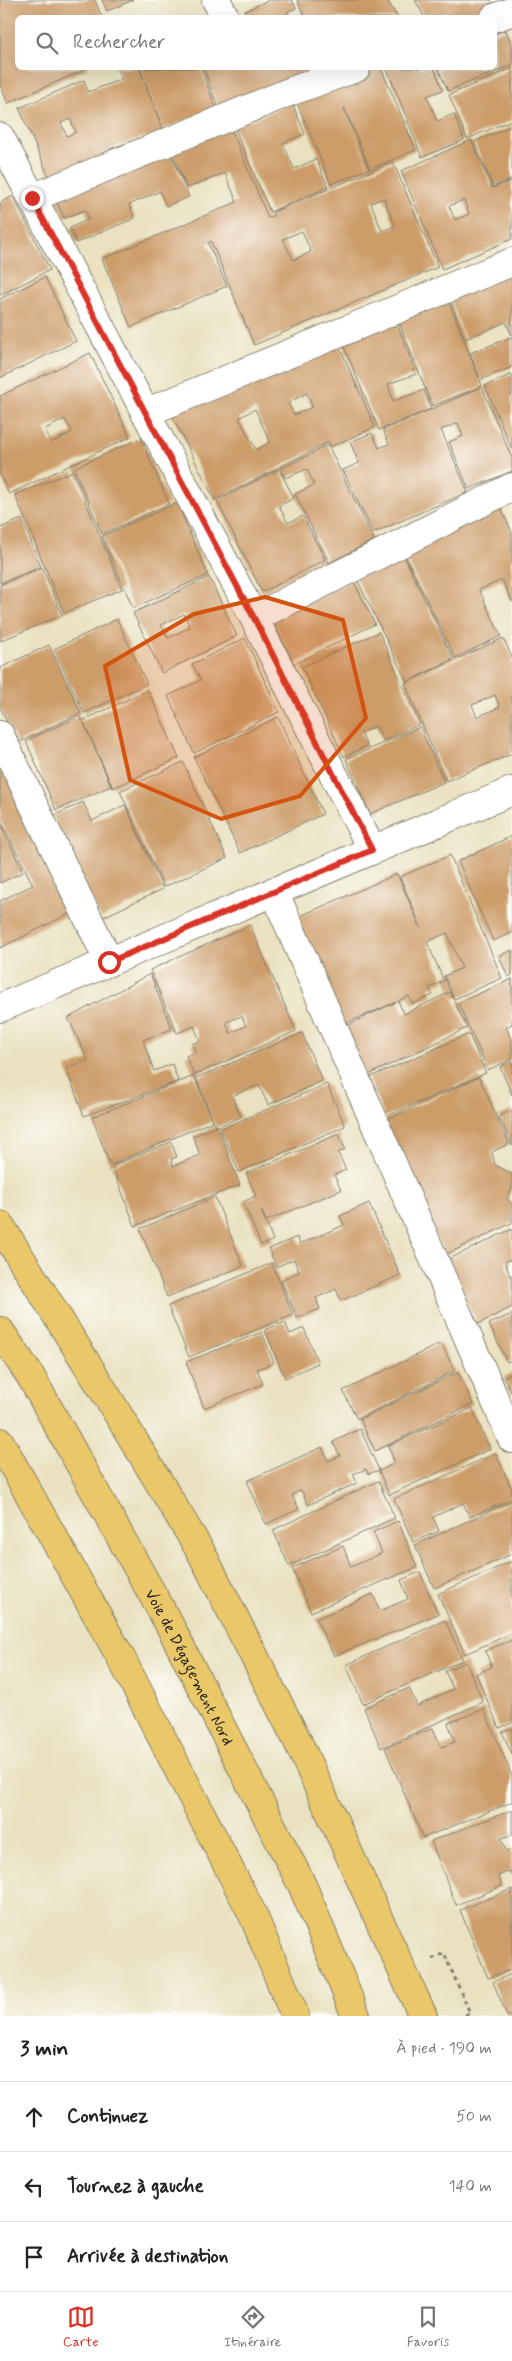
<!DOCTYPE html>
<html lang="fr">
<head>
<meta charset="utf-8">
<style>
	:root { --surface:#fff; --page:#f6f6f6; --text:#222; --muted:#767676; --line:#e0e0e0; --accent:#d93025 }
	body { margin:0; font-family:Mynerve,sans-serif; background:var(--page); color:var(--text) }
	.stop { position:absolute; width:15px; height:15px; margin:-11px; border:4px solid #d93025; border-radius:50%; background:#fff }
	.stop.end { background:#d93025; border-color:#fff; box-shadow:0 1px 5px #0008 }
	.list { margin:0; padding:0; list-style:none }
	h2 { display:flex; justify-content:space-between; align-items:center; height:65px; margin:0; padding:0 20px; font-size:21px }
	h2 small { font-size:16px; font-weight:400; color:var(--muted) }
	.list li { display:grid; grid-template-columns:32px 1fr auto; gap:15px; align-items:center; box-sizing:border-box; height:70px; padding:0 20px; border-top:1px solid var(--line) }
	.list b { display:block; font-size:19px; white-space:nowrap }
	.list em { font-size:16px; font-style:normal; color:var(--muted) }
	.icon { flex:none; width:28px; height:28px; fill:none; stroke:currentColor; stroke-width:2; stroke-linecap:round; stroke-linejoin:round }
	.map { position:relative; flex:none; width:512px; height:2016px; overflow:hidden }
	.search { position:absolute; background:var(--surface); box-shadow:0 5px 20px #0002; left:15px; right:15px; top:15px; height:55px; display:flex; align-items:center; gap:12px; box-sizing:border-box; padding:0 18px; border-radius:8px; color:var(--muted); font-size:19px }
	.sheet { height:275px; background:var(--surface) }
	nav { display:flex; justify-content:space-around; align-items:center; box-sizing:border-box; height:70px; border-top:1px solid var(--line); background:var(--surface); font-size:14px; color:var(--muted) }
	nav a { display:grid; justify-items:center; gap:2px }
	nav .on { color:var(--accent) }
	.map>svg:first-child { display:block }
</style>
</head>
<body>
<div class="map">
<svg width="512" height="2016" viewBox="0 0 512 2016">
	<rect width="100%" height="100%" fill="#fdfcf7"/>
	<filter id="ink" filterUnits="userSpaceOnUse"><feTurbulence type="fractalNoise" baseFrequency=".02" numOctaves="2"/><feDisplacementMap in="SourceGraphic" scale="10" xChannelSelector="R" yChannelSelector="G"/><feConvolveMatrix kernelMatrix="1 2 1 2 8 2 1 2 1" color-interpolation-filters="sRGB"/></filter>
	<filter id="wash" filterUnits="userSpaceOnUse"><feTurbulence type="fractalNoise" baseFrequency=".0096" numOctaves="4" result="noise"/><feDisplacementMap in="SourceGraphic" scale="20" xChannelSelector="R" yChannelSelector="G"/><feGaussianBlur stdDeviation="1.12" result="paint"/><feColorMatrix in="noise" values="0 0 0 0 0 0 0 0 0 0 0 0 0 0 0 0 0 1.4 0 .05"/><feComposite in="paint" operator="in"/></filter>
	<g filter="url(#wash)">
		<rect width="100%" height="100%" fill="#e9e1bf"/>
		<g id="blocks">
			<!-- building -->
			<path fill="#cc9c69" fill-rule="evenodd" d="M0,0H95L102,18H18V68H89L8,103L0,85Z
				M102,0H133L107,11Z
				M269,0H292L296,8L287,12L290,18H244L247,16L245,11Z
				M297,0H387L398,18H305Z
				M415,0H491L496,9L471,18H425Z
				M506,30L512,45V65L448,91L438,68H494V34Z
				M117,68H139L164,133L147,139L146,136L110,149L112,154L50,179L19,108L84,80L88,92L122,79ZM70,119L76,132L67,136L61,123Z
				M140,68H201L216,108L163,129Z
				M203,68H326L218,106Z
				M369,68H381L416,150L370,169L344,108L369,169L331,184L295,98Z
				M390,68H434L443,90L427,96L437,121L454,114L464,140L422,157L387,69Z
				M512,68V120L467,139L449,95Z
				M292,103L305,134L283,143L294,169L316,159L328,187L270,212L234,127Z
				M512,126V179L493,187L474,142Z
				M231,128L268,218L273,216V212L393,162L438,267L254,345L211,241L208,243L227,286L131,327L102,259L237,202L225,173L187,188L172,153ZM384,198L395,226L382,231L371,203ZM302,231L311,252L293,260L283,239Z
				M471,140L492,188L511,181L512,183V239L442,269L401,171ZM464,200L469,214L455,220L449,206Z
				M169,150L189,197L166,206L160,191L129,205L135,218L76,243L70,228L89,219L85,210L64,218L55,198Z
				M13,196L50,270L0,295V203Z
				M512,271V336L506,322L465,339L449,296Z
				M45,277L76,341L0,378V299Z
				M447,297L479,378L470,353L512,337V367L480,380L482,386L432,406L397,317Z
				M395,317L416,374L388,384L393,401L424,390L431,409L379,430L340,338Z
				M336,339L375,427L330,447L329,442L215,500L171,414ZM307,393L312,407L294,415L288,403ZM255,409L270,442L256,450L239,418Z
				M90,353L130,437L9,494L0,475V396ZM65,419L72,432L51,443L45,429Z
				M512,374V450L485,386Z
				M482,387L512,458V471L469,489L449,442L463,436L458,423L441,430L468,492L373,533L343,470L359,463L350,442L372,433L379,448L389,444L383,430Z
				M141,438L169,504L102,534L74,468Z
				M328,445L374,540L329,563L295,494L314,485L307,469L285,478L281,469Z
				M279,469L294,498L279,506L288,523L303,516L325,560L262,592L217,501Z
				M73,471L122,589L64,613L15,495Z
				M177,503L208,575L133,608L102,536Z
				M500,506L512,532V602L502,580L479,590L501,636L455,658L403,551Z
				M22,519L41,567L0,583V528Z
				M402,552L453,659L407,682L355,575Z
				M42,567L62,615L0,641V585Z
				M209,577L237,636L162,673L133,613ZM184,614L190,627L168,638L161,625Z
				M353,580L375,624L294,664L272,619Z
				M117,619L147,684L84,713L54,649Z
				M379,632L420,724L383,741L376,726L361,733L367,746L344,757L302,667Z
				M245,638L279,712L194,753L168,696L201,680L192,664Z
				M503,638L512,657V754L446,781L405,683ZM495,695L500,707L477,717L472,705Z
				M49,645L81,713L17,743L0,707V668Z
				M148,690L179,758L113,788L84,723L111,786L56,810L26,741L80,716L82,721Z
				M278,717L323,814L240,853L194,757Z
				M420,727L444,782L370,814L346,759Z
				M0,747L79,909L0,948V901L33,885L0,819Z
				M183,762L227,858L164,887L120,791Z
				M83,802L92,821L125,805L163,889L101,918L53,816Z
				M0,822L23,872L0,883Z
				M512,836V933L493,941L458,861Z
				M450,855L502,978L454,999L444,976L462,968L447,933L427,942L444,981L429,988L433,995L412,1004L409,996L398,1001L404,1014L450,992L467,1028L366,1076L344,1027L396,1002L337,1027L291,920L397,874L421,928L400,877Z
				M250,925L296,1031L194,1075L186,1056L196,1052L192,1044L200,1041L194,1026L177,1033L150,970ZM242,1016L246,1026L230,1033L226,1022Z
				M512,950V975L508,977L499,956Z
				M150,974L172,1029L143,1040L154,1071L172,1064L178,1081L84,1116L66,1068L88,1060L68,1018Z
				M512,979V1024L506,1027L512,1041V1059L488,1070L458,1003Z
				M302,1033L322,1081L268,1105L259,1085L232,1096L241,1117L216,1127L196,1078Z
				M469,1034L486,1073L385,1117L368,1078Z
				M512,1061V1095L500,1067Z
				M194,1076L213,1121L110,1165L92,1117Z
				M479,1077L509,1144L492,1152L495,1165L512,1174V1189L507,1198L512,1204V1223L445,1255L381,1122Z
				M327,1084L345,1126L239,1172L220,1129Z
				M512,1110V1146L499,1116Z
				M217,1126L240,1185L135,1226L112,1166L171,1142L177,1157L171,1159L173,1166L200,1155L193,1136Z
				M339,1134L345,1149L338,1153L346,1170L334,1175L341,1190L266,1221L261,1210L273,1240L261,1245L243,1202L256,1196L246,1173Z
				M215,1197L243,1266L167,1297L140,1229Z
				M369,1203L400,1275L341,1301L336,1289L316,1298L320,1309L297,1318L281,1280L299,1272L294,1259L276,1267L269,1249L297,1237L300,1244L344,1225L340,1216Z
				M512,1229V1259L505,1262L510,1276L512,1275V1307L478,1324L447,1260Z
				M272,1263L293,1315L189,1357L168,1306Z
				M512,1314V1360L507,1362L489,1324Z
				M285,1322L290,1334L304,1328L318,1363L285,1378L265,1330Z
				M262,1332L274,1363L257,1369L263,1384L204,1408L186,1362Z
				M441,1343L455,1371L357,1419L343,1391Z
				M458,1372L473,1404L375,1451L360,1419Z
				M512,1373V1394L504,1377Z
				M472,1408L490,1449L389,1495L379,1471L395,1463L388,1446Z
				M360,1429L379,1470L368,1474L366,1469L353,1474L357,1483L308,1505L301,1490L292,1495L299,1509L266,1524L247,1481L322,1447L328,1461L340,1456L333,1442Z
				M496,1453L512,1490V1499L470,1517L463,1503L433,1517L439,1531L413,1542L394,1499Z
				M378,1481L395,1518L289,1566L273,1530Z
				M512,1501V1554L434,1588L415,1545Z
				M398,1521L417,1567L311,1612L292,1568L343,1546L351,1567L382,1553L373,1532Z
				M512,1561V1633L465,1654L438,1594Z
				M420,1572L438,1614L334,1656L316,1619L373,1594L380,1611L408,1599L401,1580Z
				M445,1620L463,1660L363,1704L346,1665Z
				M512,1640V1723L499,1728L476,1674L492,1667L485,1651Z
				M466,1662L483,1702L381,1748L364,1708L409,1688L417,1706L453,1689L445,1671Z
				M484,1709L512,1776V1802L423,1838L385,1748L433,1728L441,1747L455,1742L448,1723Z
				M512,1728V1754L502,1732Z
				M512,1810V1835L501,1838L506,1851L512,1849V1876L510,1871L498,1876L502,1886L456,1905L431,1841Z
				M512,1889V1969L488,1978L460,1910Z
				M512,1974V2016H507L493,1982Z"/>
		</g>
	</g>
	<g filter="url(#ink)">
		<use href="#blocks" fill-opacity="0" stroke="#827e6e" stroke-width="1"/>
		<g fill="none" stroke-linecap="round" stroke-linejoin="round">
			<!-- minor casing -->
			<g stroke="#827e6e" stroke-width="30">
				<path id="minor" d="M216,0L224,15
					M494,18L510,12
					M0,137L254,618L372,850
					M32,198L289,92L356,68
					M145,413L512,262
					M254,618L512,487
					M0,735L109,962
					M274,891L512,1439
					M0,1008L512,791"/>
			</g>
			<!-- major casing -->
			<g stroke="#827e6e" stroke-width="30">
				<path id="major" d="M0,1225L107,1396L201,1552L298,1742L423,2016"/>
			</g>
			<!-- highway casing -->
			<g stroke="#827e6e" stroke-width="30">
				<g id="highway">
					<path id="s1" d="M0,1331L31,1377L169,1624L303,1887L356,2016"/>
					<path d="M0,1442L120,1656L253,1915L295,2016"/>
				</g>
			</g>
			<!-- path -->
			<path stroke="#827e6e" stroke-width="3" stroke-dasharray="4 4" stroke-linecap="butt" d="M432,1959L444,1953L470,2013L462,2016"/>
			<!-- minor -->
			<use href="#minor" stroke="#fff" stroke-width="28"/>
			<!-- major -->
			<use href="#major" stroke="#eac769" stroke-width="28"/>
			<!-- highway -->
			<use href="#highway" stroke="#eac769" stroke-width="28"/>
		</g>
	</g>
	<g fill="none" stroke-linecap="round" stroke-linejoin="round" filter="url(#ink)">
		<!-- route -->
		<path stroke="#d93025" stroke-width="6" d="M32,198L254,618L372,850L109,962"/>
	</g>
	<!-- marked area -->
	<path fill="#d4530e" fill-opacity="0.2" stroke="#d4530e" stroke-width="4" stroke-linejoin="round" d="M265,597L343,620L366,718L300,796L221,819L130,780L105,666L194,614Z"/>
	<g text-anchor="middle" stroke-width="5" stroke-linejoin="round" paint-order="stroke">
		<!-- street labels -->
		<g font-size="16" fill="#1c1c1c" stroke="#fdfcf7">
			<text dy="6" stroke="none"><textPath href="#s1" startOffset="386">Voie de Dégagement Nord</textPath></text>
		</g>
	</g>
</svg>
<div class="stop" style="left:109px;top:962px"></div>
<div class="stop end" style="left:32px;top:198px"></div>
<div class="search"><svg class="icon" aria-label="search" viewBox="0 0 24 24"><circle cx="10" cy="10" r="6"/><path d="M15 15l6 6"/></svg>Rechercher</div>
</div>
<section class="sheet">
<h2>3 min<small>À pied · 190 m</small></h2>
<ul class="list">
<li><svg class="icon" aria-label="ahead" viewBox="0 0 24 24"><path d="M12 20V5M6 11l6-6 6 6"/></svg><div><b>Continuez</b></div><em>50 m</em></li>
<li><svg class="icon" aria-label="left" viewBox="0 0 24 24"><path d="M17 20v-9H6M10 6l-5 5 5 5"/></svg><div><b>Tournez à gauche</b></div><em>140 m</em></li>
<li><svg class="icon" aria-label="arrive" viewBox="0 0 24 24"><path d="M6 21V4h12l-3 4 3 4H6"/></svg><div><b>Arrivée à destination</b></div></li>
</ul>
</section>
<nav>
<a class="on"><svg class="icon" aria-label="map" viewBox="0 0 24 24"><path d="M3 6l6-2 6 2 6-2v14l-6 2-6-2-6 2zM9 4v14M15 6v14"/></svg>Carte</a>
<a><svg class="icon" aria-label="directions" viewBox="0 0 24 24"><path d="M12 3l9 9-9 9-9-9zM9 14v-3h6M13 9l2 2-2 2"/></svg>Itinéraire</a>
<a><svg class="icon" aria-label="saved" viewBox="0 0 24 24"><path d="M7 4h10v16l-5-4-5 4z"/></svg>Favoris</a>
</nav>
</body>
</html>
